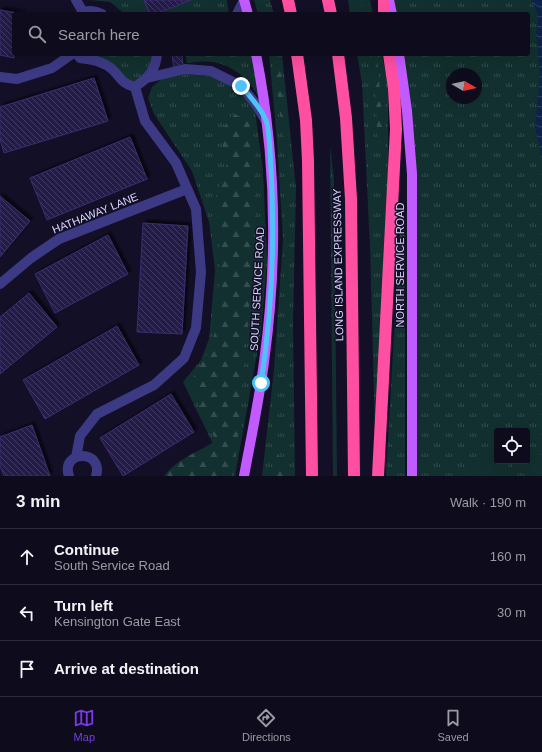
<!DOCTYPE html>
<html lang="en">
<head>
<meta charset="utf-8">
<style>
	:root { --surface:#0e0b1c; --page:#171425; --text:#f1f3f6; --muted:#9b9ba3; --line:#2e2b3b; --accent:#7c3aed }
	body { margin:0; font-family:Arial,sans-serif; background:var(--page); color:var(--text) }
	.controls { position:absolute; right:12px; bottom:12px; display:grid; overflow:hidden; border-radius:4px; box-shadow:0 4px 16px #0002 }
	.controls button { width:36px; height:36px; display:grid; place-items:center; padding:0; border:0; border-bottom:1px solid var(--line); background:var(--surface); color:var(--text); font:20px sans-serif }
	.compass { position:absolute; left:446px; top:68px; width:36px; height:36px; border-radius:50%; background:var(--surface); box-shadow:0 4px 16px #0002; rotate:99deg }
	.stop { position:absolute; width:12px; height:12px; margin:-9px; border:3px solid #4fc3f7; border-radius:50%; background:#fff }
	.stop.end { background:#4fc3f7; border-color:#fff; box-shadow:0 1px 4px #0008 }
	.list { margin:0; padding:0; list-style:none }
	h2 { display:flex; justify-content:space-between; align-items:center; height:52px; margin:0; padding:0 16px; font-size:17px }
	h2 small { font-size:13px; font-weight:400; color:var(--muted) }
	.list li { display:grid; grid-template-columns:26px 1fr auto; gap:12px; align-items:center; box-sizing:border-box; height:56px; padding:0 16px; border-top:1px solid var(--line) }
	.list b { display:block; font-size:15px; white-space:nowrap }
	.list p { margin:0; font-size:13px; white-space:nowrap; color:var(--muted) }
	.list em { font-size:13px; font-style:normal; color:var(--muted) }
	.icon { flex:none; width:22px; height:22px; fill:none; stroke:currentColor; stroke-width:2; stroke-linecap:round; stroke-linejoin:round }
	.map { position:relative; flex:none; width:542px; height:476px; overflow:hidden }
	.search { position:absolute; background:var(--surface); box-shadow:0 4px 16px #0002; left:12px; right:12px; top:12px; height:44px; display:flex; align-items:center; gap:10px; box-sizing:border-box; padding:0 14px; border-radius:4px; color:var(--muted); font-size:15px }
	.sheet { height:220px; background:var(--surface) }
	nav { display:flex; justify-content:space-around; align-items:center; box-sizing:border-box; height:56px; border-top:1px solid var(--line); background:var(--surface); font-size:11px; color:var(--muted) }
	nav a { display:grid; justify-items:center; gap:2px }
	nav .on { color:var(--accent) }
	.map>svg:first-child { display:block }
</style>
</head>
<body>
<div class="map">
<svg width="542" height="476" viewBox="0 0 542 476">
	<defs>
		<pattern id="grass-tufts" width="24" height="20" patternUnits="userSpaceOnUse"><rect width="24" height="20" fill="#12302f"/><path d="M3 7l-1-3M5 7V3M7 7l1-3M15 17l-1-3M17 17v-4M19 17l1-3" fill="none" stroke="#344d4e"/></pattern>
		<pattern id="forest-firs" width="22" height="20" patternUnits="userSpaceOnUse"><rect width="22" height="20" fill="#12302f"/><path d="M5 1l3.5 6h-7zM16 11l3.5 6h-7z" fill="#344d4e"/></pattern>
		<pattern id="water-waves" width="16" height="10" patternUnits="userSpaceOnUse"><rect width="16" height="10" fill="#0c2248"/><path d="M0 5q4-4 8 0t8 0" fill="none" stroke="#2f4163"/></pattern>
		<pattern id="building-back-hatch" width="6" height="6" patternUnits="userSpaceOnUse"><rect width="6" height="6" fill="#241b47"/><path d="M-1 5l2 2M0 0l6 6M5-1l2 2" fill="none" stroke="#433b63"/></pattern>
		<filter id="shadow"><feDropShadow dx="3" dy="-3" stdDeviation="1" flood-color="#0009"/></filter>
	</defs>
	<rect width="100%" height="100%" fill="#130f26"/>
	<!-- grass -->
	<path fill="url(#grass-tufts)" fill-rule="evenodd" d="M89,0H227L229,14H125L110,2Z
		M254,0H270L274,14H258Z
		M348,0H370L373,14H350Z
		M389,0H542V476H412L413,236L399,54H528V14H392ZM452,74H476V98H452ZM497,431H527V461H497Z
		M77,54H157L156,66L135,87L112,69Z
		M196,54H253L259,97C240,67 218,56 183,64L182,57Z
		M269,54H282L296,188L293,324L295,476H262L274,369L283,240L277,141Z
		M357,54H382L388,85V215L375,431L370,247L362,83Z
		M185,74L217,77L245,95L255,111L263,170L267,261L261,332L235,476H164L213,444L183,382L201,360L209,339L215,270L209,222L192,171L154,114L148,98L152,87L163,78Z
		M330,146L334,179L337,476H333Z
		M400,228L405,230V476H386Z"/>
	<!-- forest -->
	<path fill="url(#forest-firs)" d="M259,0H263L267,14H262Z
		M361,0H367L370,14H364Z
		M272,54H276L283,84L288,187L275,69Z
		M370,54H377L384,141L379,142L377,135L376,99Z
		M233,114L248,119L255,151L256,181L253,261L237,448L231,476H164C178,458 197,453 215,441L212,431L192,390L193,378L209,351L217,325L220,260L216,196L228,161L219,134Z
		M277,455L283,459L286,476H267Z"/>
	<!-- garden -->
	<path fill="#12302f" d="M542,457V475L530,476L529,458Z
		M497,460L508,461L509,476H470L469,462Z"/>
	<!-- water -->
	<path fill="url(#water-waves)" d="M531,0H542V160L535,127L540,75L536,34L538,15Z"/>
	<!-- building -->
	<path fill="url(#building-back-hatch)" stroke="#3b2d73" filter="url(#shadow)" d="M144,0H191L156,14H150Z
		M0,10L23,14H14V58L0,55Z
		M172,54H182L183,68L174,70Z
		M94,78L108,121L4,153L0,139V107Z
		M130,137L147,179L47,220L30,178Z
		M0,196L30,221L0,257Z
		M143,223L188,226L182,334L137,332Z
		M108,235L128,274L55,313L35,274Z
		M29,293L57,327L0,374V317Z
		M117,326L139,365L45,419L23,380Z
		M171,394L194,432L123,476L100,438Z
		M32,425L50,476H4L0,466V437Z"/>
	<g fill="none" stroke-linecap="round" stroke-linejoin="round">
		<!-- minor -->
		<path stroke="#3d3a85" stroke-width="10" d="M76,0L83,12
			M81,14C87,9 95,11 102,14
			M237,14L244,0
			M77,54L80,58C92,60 104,61 113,70C123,80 120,82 135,87C148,78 156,70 157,54
			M0,77L17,79L52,68L72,54
			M147,78L185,69L211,71L241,86L255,103L266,121
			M0,284L31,258L59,239L187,189
			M76,457L80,436L97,414L154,385L184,358L196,328L201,272L196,209L176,163L145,121L135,87
			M69,476C60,450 104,449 96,476"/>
		<!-- major -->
		<path stroke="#c25bff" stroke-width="10" d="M244,0L248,14
			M389,0L392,14
			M399,54L407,111L412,174V476
			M244,476C251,438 259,401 264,362C278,260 276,155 256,54"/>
		<!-- highway -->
		<path stroke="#ff4fa3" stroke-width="12" d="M288,0L291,14
			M328,0L331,14
			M384,14V0
			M297,54L306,120L308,161L312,476
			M338,54L346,118L351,199L354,476
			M378,476L396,129L394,89L389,54"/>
	</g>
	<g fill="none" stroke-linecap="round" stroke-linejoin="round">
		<!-- route -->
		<path stroke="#4fc3f7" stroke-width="5" d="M241,86C250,96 260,107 266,120C270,132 270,155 271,168C275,240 272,312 261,383"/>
	</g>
	<g text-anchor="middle" stroke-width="3" stroke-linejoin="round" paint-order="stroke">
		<!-- street labels -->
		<g font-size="11" fill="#d9d4ff" stroke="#130f26">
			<text transform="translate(95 213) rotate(-22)" y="4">HATHAWAY LANE</text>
			<text transform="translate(338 265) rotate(-91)" y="4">LONG ISLAND EXPRESSWAY</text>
			<text transform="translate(400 265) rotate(-90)" y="4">NORTH SERVICE ROAD</text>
			<text transform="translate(257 289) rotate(-87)" y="4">SOUTH SERVICE ROAD</text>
		</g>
	</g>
</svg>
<div class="controls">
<button><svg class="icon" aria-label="locate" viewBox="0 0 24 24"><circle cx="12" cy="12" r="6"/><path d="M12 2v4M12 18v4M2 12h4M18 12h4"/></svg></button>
</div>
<svg class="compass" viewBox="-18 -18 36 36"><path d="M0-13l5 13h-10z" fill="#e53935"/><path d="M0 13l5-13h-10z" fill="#9b9ba3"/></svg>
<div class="stop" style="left:261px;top:383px"></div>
<div class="stop end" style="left:241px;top:86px"></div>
<div class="search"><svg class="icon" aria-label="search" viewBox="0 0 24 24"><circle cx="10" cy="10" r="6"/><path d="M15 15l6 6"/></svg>Search here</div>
</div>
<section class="sheet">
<h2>3 min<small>Walk · 190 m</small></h2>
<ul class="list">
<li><svg class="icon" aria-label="ahead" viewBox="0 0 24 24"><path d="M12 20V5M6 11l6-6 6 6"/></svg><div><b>Continue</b><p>South Service Road</p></div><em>160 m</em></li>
<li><svg class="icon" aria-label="left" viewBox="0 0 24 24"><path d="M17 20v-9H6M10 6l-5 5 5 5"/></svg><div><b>Turn left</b><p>Kensington Gate East</p></div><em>30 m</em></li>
<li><svg class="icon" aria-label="arrive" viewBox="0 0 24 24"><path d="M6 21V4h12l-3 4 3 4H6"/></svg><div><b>Arrive at destination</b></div></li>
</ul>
</section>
<nav>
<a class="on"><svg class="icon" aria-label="map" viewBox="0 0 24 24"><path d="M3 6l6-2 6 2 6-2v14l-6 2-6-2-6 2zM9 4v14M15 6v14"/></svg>Map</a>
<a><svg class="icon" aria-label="directions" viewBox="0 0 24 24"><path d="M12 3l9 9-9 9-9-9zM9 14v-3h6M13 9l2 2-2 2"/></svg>Directions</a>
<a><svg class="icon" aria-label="saved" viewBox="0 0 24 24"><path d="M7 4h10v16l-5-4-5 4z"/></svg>Saved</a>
</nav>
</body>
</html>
